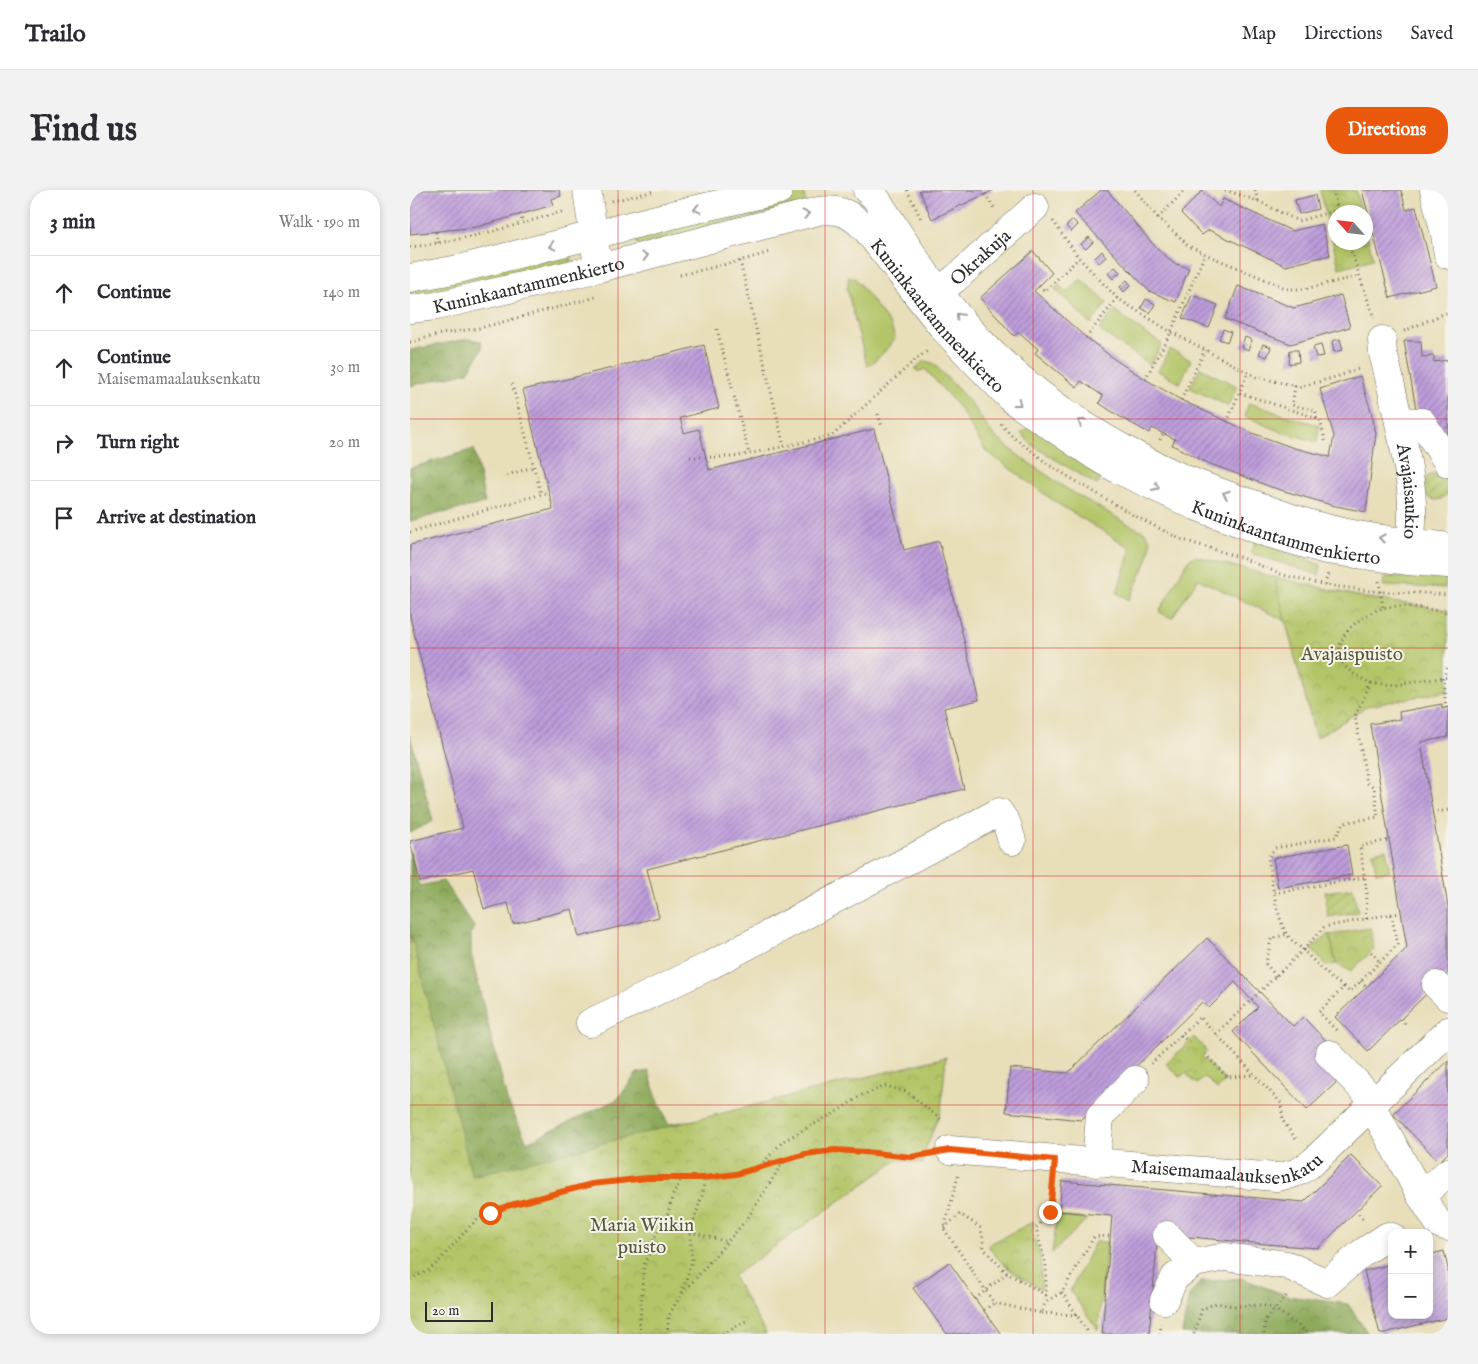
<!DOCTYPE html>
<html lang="en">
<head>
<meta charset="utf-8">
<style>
	:root { --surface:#fff; --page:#f2f2f3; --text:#2b2b33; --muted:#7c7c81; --line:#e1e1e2; --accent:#ea580c }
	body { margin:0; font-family:"IM FELL English",serif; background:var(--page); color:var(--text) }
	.controls { position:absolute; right:15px; bottom:15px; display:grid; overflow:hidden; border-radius:10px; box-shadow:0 2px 8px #0003 }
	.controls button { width:45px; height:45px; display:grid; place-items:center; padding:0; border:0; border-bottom:1px solid var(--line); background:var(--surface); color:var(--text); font:25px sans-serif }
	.compass { position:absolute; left:918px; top:15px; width:45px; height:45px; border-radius:50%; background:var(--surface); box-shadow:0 2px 8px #0003; rotate:297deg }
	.scale { position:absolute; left:15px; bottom:12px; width:68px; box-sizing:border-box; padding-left:5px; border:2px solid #2b2b2b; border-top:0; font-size:14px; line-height:18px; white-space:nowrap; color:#2b2b2b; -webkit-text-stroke:4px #f7f3e8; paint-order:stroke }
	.stop { position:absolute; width:15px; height:15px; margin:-11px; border:4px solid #ea580c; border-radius:50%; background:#fff }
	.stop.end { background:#ea580c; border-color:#fff; box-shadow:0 1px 5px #0008 }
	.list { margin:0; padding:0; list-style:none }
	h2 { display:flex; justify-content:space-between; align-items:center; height:65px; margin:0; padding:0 20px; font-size:21px }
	h2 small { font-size:16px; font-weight:400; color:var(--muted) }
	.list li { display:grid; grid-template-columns:32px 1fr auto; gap:15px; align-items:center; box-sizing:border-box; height:75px; padding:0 20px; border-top:1px solid var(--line) }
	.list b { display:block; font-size:19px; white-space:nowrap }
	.list p { margin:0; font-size:16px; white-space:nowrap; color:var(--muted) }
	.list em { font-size:16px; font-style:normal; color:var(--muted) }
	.icon { flex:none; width:28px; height:28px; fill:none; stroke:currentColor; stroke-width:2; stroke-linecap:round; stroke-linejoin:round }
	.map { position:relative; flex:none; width:1038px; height:1144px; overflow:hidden; border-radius:20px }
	header { display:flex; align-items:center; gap:30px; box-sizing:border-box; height:70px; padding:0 25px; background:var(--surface); border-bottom:1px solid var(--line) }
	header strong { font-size:24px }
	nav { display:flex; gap:28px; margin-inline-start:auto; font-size:18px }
	.intro { display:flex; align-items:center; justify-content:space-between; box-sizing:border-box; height:120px; padding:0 30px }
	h1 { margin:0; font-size:35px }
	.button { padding:12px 22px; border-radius:20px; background:var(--accent); color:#fff; font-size:18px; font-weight:700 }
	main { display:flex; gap:30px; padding:0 30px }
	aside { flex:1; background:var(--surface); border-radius:20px; box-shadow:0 2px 8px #0003 }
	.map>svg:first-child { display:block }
</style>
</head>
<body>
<header>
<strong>Trailo</strong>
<nav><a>Map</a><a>Directions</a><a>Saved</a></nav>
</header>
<div class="intro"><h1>Find us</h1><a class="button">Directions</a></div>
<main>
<aside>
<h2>3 min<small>Walk · 190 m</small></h2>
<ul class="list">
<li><svg class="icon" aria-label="ahead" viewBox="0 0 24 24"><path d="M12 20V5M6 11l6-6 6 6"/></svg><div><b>Continue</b></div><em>140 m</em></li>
<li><svg class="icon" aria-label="ahead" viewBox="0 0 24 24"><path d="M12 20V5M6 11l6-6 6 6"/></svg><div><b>Continue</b><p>Maisemamaalauksenkatu</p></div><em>30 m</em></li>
<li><svg class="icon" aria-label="right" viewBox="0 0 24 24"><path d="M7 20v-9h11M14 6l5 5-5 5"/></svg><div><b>Turn right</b></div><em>20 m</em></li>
<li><svg class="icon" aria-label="arrive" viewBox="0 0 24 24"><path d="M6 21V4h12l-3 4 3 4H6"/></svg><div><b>Arrive at destination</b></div></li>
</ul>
</aside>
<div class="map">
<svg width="1038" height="1144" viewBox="0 0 1038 1144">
	<defs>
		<pattern id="forest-crowns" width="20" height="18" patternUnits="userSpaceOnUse" patternTransform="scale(1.25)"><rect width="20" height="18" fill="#8eaa5c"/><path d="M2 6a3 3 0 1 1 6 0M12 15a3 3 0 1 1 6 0" fill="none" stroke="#748b4c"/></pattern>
		<pattern id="park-crowns" width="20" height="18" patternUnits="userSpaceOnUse" patternTransform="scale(1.25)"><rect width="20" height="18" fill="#b3c568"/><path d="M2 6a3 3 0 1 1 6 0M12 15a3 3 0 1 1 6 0" fill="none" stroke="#9aa95a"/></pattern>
		<pattern id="garden-furrows" width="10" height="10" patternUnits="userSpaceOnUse" patternTransform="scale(1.25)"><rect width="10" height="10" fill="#b3c568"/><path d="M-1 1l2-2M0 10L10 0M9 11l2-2" fill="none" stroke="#9aa95a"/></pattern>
		<pattern id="building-hatch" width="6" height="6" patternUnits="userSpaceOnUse" patternTransform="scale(1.25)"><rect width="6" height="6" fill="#be9ddb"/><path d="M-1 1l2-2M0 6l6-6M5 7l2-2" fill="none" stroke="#9b80b2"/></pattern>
	</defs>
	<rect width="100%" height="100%" fill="#f7f3e8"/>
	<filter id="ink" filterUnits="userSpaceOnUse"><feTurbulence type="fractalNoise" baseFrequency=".02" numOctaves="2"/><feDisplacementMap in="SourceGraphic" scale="10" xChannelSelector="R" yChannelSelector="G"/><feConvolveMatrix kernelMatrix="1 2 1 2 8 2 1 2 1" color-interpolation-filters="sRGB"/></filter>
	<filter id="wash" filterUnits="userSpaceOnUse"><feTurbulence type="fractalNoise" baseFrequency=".0096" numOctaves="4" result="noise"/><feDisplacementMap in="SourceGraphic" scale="20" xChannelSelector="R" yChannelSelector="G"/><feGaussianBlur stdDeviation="1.12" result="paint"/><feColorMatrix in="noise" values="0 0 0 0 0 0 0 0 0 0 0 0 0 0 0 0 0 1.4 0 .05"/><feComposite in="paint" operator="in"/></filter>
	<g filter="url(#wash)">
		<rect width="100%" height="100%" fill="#e8deb9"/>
		<!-- grass -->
		<path fill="#b3c568" stroke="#6f784a" d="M393,1L396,13L228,56L224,43Z
			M159,59L162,72L0,111V97Z
			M439,87L445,88L481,136L485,148C477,159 469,169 457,176L437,99Z
			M671,89L697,113L681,134L645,99L649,95L656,102Z
			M704,120L733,142L752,154L740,175L689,140Z
			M760,159L781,170L770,193L748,181Z
			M514,171L523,173L559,211L585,247L612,268L657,299L716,333L735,342L740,349V360L736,373L719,410L707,403L721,358L648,314L575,260L548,216L515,179L508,182L505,179Z
			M839,213L883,228L909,235L907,252L872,242L834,226Z
			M624,234L691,281V288L687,295L622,255L611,243Z
			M846,350L911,375L909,385L840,363Z
			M785,366L864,387L956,408L972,410L939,528L906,548L876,431L788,389L762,428L749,422L778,370Z
			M1016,384L1036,387L1035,398L973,396L974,387H996Z
			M976,659L980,681L966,683L963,662Z
			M918,744L920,745L926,774L917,776L901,759Z
			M647,1026L677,1029L642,1063Z
			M685,1052H697L688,1140L660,1101Z"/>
		<!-- forest -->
		<path fill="url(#forest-crowns)" stroke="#5c6a44" d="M58,149L71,151L72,159L58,182L0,196V160Z
			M64,259L75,313L0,331V278Z
			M0,546L23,631L0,643Z
			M0,661L9,696L33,691L64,737L61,743V763L67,790L97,910L117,952L208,909L227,883L239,881L244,900L258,934L471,903L56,1019L0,953Z
			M831,1088L878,1106L938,1114L958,1144H772L779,1106L790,1092Z"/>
		<!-- park -->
		<path fill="url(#park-crowns)" stroke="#6f784a" d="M910,0H946L951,22H926V52H956V40L963,69L929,78Z
			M790,178L827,196L818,216L780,198Z
			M864,387L956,408L1038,420V501L958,516L906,548Z
			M960,738L964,759L941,781L926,774L920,745Z
			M0,741L62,986L536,867L531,920L513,966V974L489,969L323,1086L356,1144H0Z
			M784,847L797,861L792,867L816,891L807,899L795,887L787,894L775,883L770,887L756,874Z
			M624,1031L622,1044L630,1064L632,1099C610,1087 591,1077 578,1055Z"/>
		<!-- garden -->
		<path fill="url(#garden-furrows)" stroke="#6f784a" d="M1013 297a13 13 0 1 1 26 0a13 13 0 1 1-26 0Z
			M943,698L948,722L918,727L915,702Z"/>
		<g id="blocks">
			<!-- building -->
			<path fill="url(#building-hatch)" d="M0,0H149L151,6L141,9L143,15L67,37L0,44Z
				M509,0H584L522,29Z
				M691,0H697L741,52L763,73L779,78L766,112L739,101L665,23Z
				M952,0H991L996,20L1006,17L1026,96L980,108Z
				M792,1L809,17L813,9L882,41L912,34L920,65L876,76L799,40L792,45L771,23Z
				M905,5L908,19L889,24L885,10Z
				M663,30L668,35L661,42L656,36Z
				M679,47L683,52L676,59L671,54Z
				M623,61L642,83L624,101L673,145L707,171L735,189L771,210L842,243L884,258L920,267L924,246L910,199L950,186L961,221L966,243L956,322L921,315L861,297L798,273L762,255L765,249L742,238L739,243L712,228L689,213L693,206L671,191L667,197L648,182L625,163L628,159L609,142L604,146L570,108Z
				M692,61L696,67L689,73L685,68Z
				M705,77L710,82L703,89L698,83Z
				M717,90L721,95L714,102L710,97Z
				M828,96L884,118L931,105L940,137L881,154L815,129Z
				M782,105L808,115L799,138L772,128Z
				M736,109L745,114L740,123L731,118Z
				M813,139L821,142L817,152L809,149Z
				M835,147L842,150L838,160L831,157Z
				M930,149L933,160L924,162L922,151Z
				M994,151H1011L1012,167L1024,166V172L1038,170V258L1006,219Z
				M853,154L861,157L857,167L849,164Z
				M294,155L309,218L270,228L274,243L289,239L299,280L464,239L494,360L529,351L569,510L534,518L554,599L237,679L249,727L169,747L162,719L103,734L98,713L74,719L63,679L10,692L0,651L53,638L0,427V355L143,319L113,200Z
				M911,155L914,166L906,167L903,157Z
				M880,160H888L889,172L879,174Z
				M1032,514V519L1038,517V547L1011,552L1038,717V783L958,861L925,827L997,758L960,534L990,529L989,522Z
				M937,655L942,685L868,698L863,668Z
				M797,748L883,836L893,827L924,859L932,887L897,920L823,842L848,817L825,792L799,818L792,812L671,930L596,922L600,878L658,883Z
				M1038,871V963L1029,972L983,924Z
				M941,965L972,996L908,1058L855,1054L748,1044L739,1144H692L702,1026L649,1021L652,991L894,1012Z
				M1034,1061L1038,1079V1128L970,1144L954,1081L982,1074V1125H1019V1065Z
				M539,1072L565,1109L591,1144H537L503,1098Z"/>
		</g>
	</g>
	<g filter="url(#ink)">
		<use href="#blocks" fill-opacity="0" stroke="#6d6a5d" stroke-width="1"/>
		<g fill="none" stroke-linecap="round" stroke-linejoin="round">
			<!-- minor casing -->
			<g stroke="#6d6a5d" stroke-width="29">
				<g id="minor">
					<path d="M177,0L186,63"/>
					<path d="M457,0L465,7C500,62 536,119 583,164C636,214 699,255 766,285C790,296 815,304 840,313C863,321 885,330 908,336C946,347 992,352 1032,356"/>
					<path d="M1024,0L1035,44L1038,65"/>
					<path d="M0,88L49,79L270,23L369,0"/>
					<path id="s1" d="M514,112L545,89L625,17"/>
					<path id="s2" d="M0,119L26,116L189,78L408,21C430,18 441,24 456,39L534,139L578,185L604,211L685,266L707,279L785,316L854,342L916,360L997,371L1038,374"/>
					<path id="s3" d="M972,150L973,164C979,183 982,203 987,223C998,274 1009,318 997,370"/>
					<path d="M989,231L1012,232L1038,273"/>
					<path d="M1026,795L1038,807"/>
					<path d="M180,833L299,776L589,622L597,634L602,651"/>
					<path d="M919,864L965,912"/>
					<path d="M959,918L969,929L1011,1006L1029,1034L1038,1037"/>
					<path id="s4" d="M540,960L866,987C883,985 891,982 904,971L1038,841"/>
					<path d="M686,973L690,926L725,890"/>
					<path d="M1011,1006L1038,982"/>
					<path d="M757,1045L784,1073"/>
					<path d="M754,1110L765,1087L784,1073L815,1067L877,1075L917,1093L952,1063L978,1046L982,1047"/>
				</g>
			</g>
			<!-- path -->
			<path stroke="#6d6a5d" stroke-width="3" stroke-dasharray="1 4" stroke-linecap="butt" d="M497,0L511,29
				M725,0L748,28L771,48L777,55L795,64L878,99H895L949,86
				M815,0L848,11L888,31L928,20
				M845,0L848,11
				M923,0L928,21
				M575,4L584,18
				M202,11L245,1
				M110,24L113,33
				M748,28L775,0
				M643,31L669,68L707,108L761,142L847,187L890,197L929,186L951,178
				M26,42L28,53
				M938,52L964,128
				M0,57C52,51 104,36 154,21
				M330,71L374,256
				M270,85L330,71L360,62
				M629,96L635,101L669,68
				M307,139L339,264
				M994,141L1038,122
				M676,148L707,108
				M0,152L31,144L70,138L186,107
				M735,189L761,142L795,64
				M102,194L131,304
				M830,203L906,228V221L882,215L885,196
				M771,210L795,160
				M468,224L472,237
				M906,228L910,230L916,254
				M817,232L838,182
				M591,234L601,245L639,275L723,325L770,349L832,368L873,385L915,395L971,402L1016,403L1038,405
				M750,250L753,243
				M280,267H324L422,246L505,170L519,160
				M97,285L124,277
				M0,342L139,302
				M969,391L973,418
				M915,395L918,383
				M961,493L979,496L1038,487
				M1036,518L1033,488L1038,476
				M1022,623L1038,620
				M864,703L955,687
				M981,724L991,723
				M956,729L957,704L950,656L979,650
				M961,762L970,772
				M866,786L856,774L861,749L877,744
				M951,791L957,797
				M991,829L997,836
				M926,840L909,822L934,797L940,802L988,754L981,724L914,737L893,760L921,788L934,797
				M806,844L893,760C888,755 879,749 876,743C865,721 862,692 858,668L865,658L926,647L933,633L968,627L964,597L957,593L945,526L961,493C952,489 942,484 935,476C916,451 951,424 973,418C991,413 1020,419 1038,423
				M771,845L779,852
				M795,864L817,887L844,885
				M741,874L790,827L871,913L873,931L888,952
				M350,976L373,951L423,924L452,905L476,896L497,902L533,931
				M548,986L534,1039L584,1113L631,1123L636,1111V1075L626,1038L640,1022L643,994
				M949,1024L955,1032
				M534,1038L550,1024L571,1038L574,1059L597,1083
				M280,1042L318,1052
				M0,1089L18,1081L29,1071L59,1037L68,1029L80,1023L97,1016L182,994L237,988H294L327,984L396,963L425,961L455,962L501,967L517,965
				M652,1102L679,1144
				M272,1103L282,1071L280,1042L293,1003L294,988
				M565,1109L597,1083L636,1105
				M637,1111L652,1102L684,1047L700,1046
				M574,1120L584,1113
				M631,1123L667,1125
				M229,1144L234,1075L245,1047L258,1024L262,1007L272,988
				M257,1144L259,1125L271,1105L337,1029L375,969
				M313,1144L336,1131
				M750,1144L751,1134
				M784,1144L792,1119L806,1113L823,1116L852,1115L865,1119L900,1144
				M854,1144L855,1130L879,1103"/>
			<!-- minor -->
			<use href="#minor" stroke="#fff" stroke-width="28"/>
		</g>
		<!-- one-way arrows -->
		<defs><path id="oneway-chevron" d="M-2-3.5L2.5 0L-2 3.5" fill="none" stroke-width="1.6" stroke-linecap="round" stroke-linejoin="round" transform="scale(1.25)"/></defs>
		<g stroke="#a0a0a0">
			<use href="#oneway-chevron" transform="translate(287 19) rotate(167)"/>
			<use href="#oneway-chevron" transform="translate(396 24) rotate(-14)"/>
			<use href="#oneway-chevron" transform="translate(142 56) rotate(166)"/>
			<use href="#oneway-chevron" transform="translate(235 66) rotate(-15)"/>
			<use href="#oneway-chevron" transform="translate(549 126) rotate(-131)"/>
			<use href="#oneway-chevron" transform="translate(608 213) rotate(38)"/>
			<use href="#oneway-chevron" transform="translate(671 232) rotate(-147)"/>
			<use href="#oneway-chevron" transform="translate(746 297) rotate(24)"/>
			<use href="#oneway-chevron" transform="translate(816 304) rotate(-160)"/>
			<use href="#oneway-chevron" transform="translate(972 348) rotate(-171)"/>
		</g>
	</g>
	<g fill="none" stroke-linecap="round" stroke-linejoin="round" filter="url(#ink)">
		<!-- route -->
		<path stroke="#ea580c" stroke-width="6" d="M80,1023L97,1016L182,994L237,988H294L326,984L396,964L425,960L455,962L501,967L540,960L645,970L640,1022"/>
	</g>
	<!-- grid -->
	<path fill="none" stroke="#d62828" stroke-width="1" stroke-opacity="0.55" d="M208,0V1144M415,0V1144M623,0V1144M830,0V1144M0,229H1038M0,458H1038M0,686H1038M0,915H1038"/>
	<g text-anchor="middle" stroke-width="4" stroke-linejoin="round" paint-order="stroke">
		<!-- street labels -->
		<g font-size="19" fill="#2b2b2b" stroke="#f7f3e8">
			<text dy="7" stroke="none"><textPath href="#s1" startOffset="72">Okrakuja</textPath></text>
			<text dy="7" stroke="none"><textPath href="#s2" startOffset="121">Kuninkaantammenkierto</textPath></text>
			<text dy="7" stroke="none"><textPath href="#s2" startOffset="586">Kuninkaantammenkierto</textPath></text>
			<text dy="7" stroke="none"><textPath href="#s3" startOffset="154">Avajaisaukio</textPath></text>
			<text dy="7" stroke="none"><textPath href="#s2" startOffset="1006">Kuninkaantammenkierto</textPath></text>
			<text dy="7" stroke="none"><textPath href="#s4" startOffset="279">Maisemamaalauksenkatu</textPath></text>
		</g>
		<!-- park labels -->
		<g font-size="19" fill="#54593d" stroke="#f7f3e8">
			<text x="942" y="470">Avajaispuisto</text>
			<text x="232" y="1041">Maria Wiikin<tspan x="232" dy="22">puisto</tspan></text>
		</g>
	</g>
</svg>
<div class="controls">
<button>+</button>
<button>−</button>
</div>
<svg class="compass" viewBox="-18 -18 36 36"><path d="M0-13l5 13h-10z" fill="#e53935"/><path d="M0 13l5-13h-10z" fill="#7c7c81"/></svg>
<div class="scale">20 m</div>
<div class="stop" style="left:80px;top:1023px"></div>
<div class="stop end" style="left:640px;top:1022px"></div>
</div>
</main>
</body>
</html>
